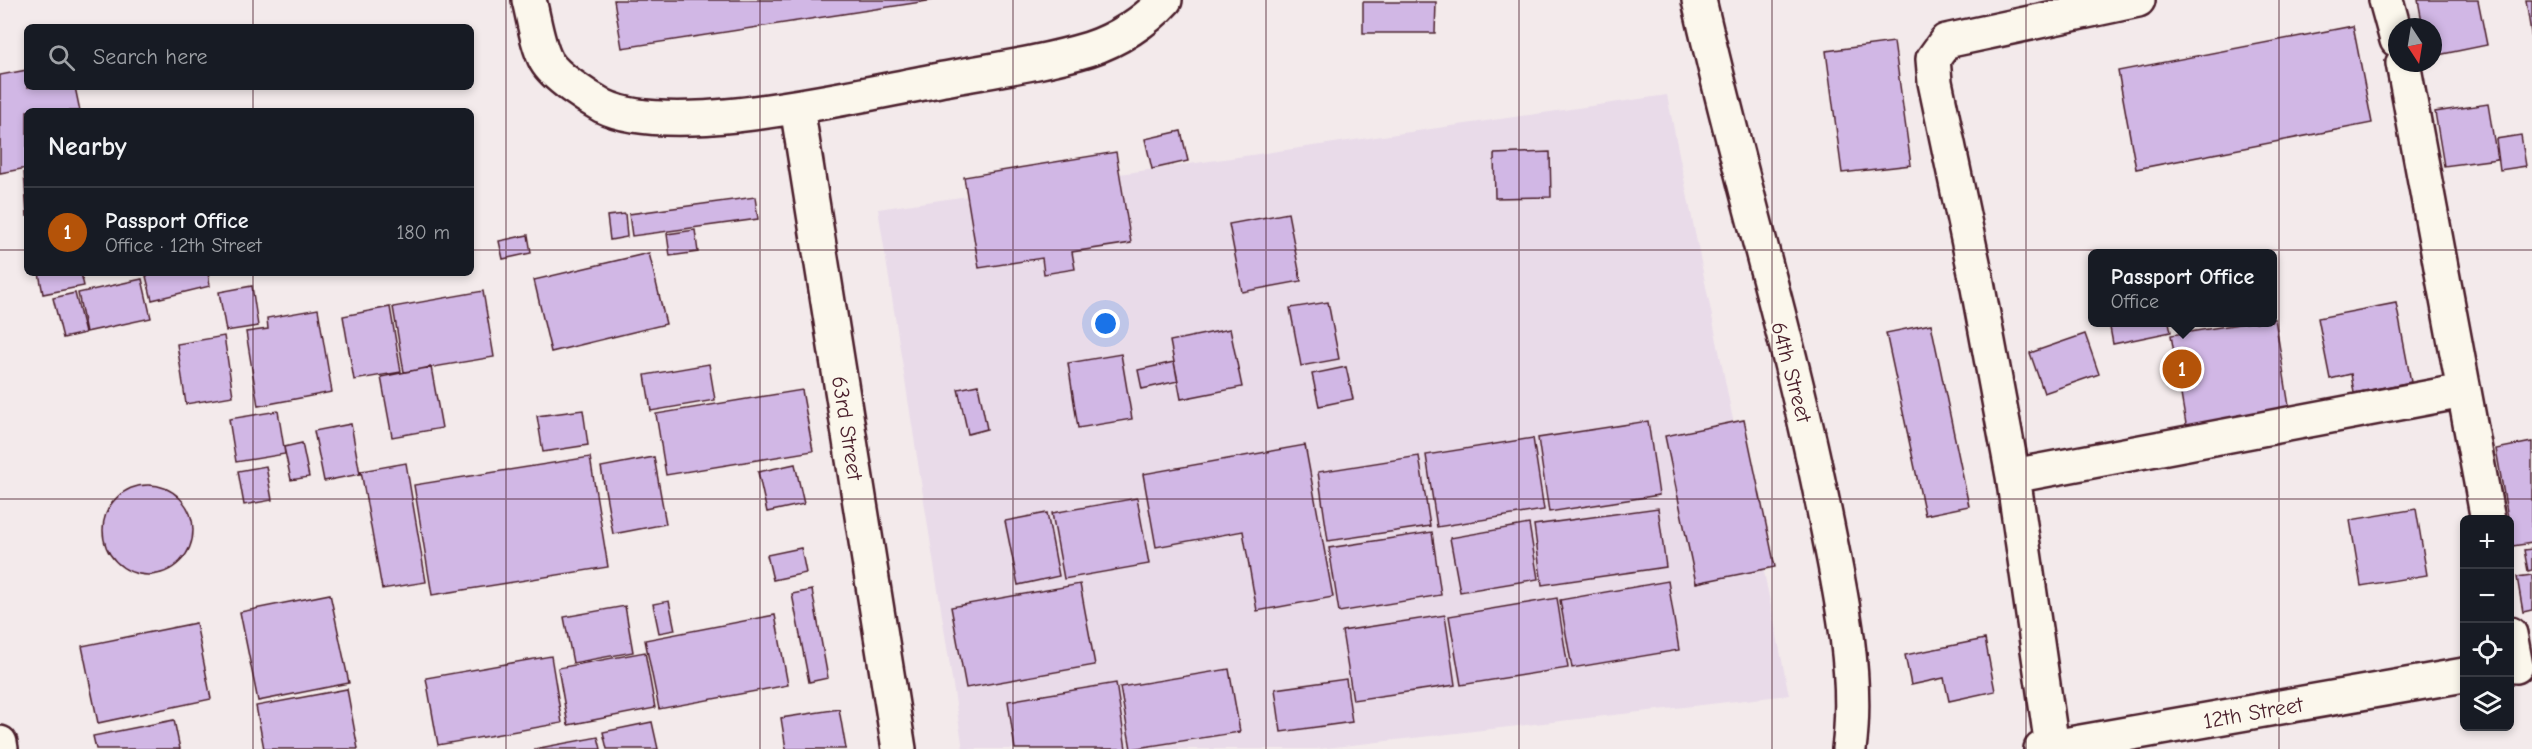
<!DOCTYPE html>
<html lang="en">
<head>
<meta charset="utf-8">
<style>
	:root { --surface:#171b24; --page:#20242c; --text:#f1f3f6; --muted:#9ea1a6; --line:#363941; --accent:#b45309 }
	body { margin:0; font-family:"Comic Neue",sans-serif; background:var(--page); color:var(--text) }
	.controls { position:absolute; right:18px; bottom:18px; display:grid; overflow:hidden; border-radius:9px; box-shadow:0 3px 9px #0003 }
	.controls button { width:54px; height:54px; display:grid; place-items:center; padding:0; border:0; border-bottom:2px solid var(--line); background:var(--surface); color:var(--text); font:30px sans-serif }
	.compass { position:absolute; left:2388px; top:18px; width:54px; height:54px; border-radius:50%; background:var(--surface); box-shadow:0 3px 9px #0003; rotate:168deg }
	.you { position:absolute; left:1106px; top:324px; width:21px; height:21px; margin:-15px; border:4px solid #fff; border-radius:50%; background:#1a73e8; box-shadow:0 0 0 9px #1a73e833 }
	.badge { display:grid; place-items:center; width:39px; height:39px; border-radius:50%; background:var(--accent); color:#fff; font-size:20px; font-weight:700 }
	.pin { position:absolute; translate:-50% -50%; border:3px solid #fff; box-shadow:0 2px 6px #0006 }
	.popup { position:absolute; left:2088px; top:249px; width:189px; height:78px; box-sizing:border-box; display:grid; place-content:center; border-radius:9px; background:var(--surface); filter:drop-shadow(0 2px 4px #0005); font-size:20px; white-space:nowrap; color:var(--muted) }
	.popup b { font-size:22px; color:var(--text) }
	.popup::after { content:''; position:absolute; left:50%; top:100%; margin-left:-12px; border:12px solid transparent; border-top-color:var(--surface) }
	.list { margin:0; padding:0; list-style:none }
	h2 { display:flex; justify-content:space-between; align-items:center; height:78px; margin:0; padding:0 24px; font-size:26px }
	h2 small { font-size:20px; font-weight:400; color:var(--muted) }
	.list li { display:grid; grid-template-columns:39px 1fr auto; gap:18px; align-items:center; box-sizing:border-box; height:90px; padding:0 24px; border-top:2px solid var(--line) }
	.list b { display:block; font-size:22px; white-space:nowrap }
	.list p { margin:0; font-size:20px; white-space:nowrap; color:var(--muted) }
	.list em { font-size:20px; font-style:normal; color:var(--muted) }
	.icon { flex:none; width:33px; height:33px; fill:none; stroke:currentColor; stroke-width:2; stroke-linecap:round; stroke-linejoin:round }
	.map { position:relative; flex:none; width:2532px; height:749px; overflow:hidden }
	.search { position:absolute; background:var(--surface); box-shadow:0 3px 9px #0003; left:24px; top:24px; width:450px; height:66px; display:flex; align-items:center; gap:15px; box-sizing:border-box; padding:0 21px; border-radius:9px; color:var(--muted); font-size:22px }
	.panel { position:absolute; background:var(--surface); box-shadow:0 3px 9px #0003; left:24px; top:108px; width:450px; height:168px; border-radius:9px }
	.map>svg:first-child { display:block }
</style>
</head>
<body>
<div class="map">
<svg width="2532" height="749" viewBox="0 0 2532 749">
	<rect width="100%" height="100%" fill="#f3eaeb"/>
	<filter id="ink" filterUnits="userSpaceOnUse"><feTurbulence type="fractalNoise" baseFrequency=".0167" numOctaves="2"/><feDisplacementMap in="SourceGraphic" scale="12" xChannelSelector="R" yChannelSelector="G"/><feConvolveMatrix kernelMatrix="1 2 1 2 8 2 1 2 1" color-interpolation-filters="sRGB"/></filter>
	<g filter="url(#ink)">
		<!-- built -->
		<path fill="#e9dbe9" d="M1667,95L1789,695L1317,749H963L878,209Z"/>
		<!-- building -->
		<path fill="#d1b7e5" stroke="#4a1f2b" stroke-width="1.5" d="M614,0H934L622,48Z
			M2418,0H2478L2487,45L2433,56V27H2423Z
			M2526,0H2532V40Z
			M1363,2H1436L1435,33H1363Z
			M2353,26L2372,123L2136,169L2118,71Z
			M1894,42L1911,165L1842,173L1826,51Z
			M27,70V87H75L80,111H27V168L0,173V75Z
			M2488,104L2497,159L2444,166L2435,112Z
			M1181,131L1188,161L1152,169L1145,139Z
			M2521,135L2526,166L2500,170L2496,139Z
			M1116,152L1131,243L1072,252L1075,269L1044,274L1042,258L979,268L964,177Z
			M1550,152L1551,197L1495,198L1494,154Z
			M24,172H27V217Z
			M755,197L758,219L632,236L629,214Z
			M1288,213L1301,281L1242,292L1229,224Z
			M625,214L627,237L610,240L607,216Z
			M695,230L698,252L670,256L667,234Z
			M528,235L531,253L503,259L499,241Z
			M649,253L666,324L551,352L534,280Z
			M39,273H81L84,286L43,294Z
			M161,273H208L210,286L152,300L146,276Z
			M142,279L151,318L86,332L78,293Z
			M252,286L258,326L226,331L219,292Z
			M483,291L494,357L404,372L393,307Z
			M75,293L85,333L63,338L53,298Z
			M1328,302L1339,359L1301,366L1290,308Z
			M2396,303L2411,382L2354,393L2351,374L2330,379L2318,318Z
			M390,307L401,372L354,380L343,316Z
			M318,309L332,392L258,406L246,332L268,329L267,318Z
			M2272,319H2275L2291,419L2188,436L2171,335L2251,322H2272Z
			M2109,322H2169L2171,332L2113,344Z
			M1931,324L1969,506L1925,515L1886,333Z
			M1230,329L1242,387L1181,399L1170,341Z
			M2085,334L2099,374L2044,393L2030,353Z
			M224,336L233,396L186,404L177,344Z
			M1121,354L1132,419L1078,428L1068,363Z
			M1174,362L1178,381L1142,389L1138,370Z
			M709,364L715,400L651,411L645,375Z
			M431,367L442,428L392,437L381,377Z
			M1346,367L1353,399L1319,406L1312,374Z
			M978,385L987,429L968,434L958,389Z
			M802,390L813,451L666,475L656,414Z
			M583,410L588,445L543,452L537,416Z
			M278,411L285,454L236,462L229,419Z
			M1744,420L1775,567L1696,583L1665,436Z
			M1648,421L1659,495L1549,512L1538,438Z
			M351,424L360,474L324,481L314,431Z
			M1533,438L1544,510L1437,527L1426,455Z
			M2532,442V543L2513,546L2496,449Z
			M302,443L309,477L291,480L284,447Z
			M1305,445L1333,597L1257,611L1243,531L1156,547L1143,474Z
			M1419,456L1430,526L1328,541L1318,472Z
			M590,457L608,567L432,595L414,485Z
			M654,457L666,524L613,534L601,467Z
			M406,463L426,582L382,589L361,471Z
			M795,464L804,504L767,512L758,472Z
			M266,466L272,500L244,505L238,471Z
			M103 530a45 45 0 1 1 90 0a45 45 0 1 1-90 0Z
			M1137,498L1149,564L1064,579L1052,513Z
			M1658,508L1666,567L1542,585L1534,525Z
			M2416,509L2427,575L2361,586L2350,520Z
			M1047,513L1059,576L1018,585L1005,521Z
			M1529,524L1538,579L1460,592L1450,538Z
			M1432,532L1441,595L1339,612L1329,548Z
			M801,548L806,573L773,580L767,555Z
			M2532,549V570L2528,571L2524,550Z
			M2532,575V610L2523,612L2517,577Z
			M1668,581L1679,650L1572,668L1560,600Z
			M1080,584L1095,665L966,688L951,607Z
			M812,590L828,678L809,682L792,594Z
			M330,594L349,683L258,701L240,612Z
			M1557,598L1568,668L1461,685L1449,616Z
			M669,601L675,630L659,633L653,604Z
			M625,606L633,652L573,663L564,617Z
			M775,615L788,685L659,709L645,640Z
			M1445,615L1455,685L1353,700L1342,631Z
			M196,623L211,699L98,723L82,646Z
			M1985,639L1995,691L1949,701L1944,678L1911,685L1905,655Z
			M645,652L655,708L568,725L558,668Z
			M551,656L562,723L438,745L426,678Z
			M1229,669L1240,732L1131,749L1120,687Z
			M1346,679L1352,722L1281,732L1275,689Z
			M1116,683L1126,749H1015L1008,701Z
			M347,689L358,749H264L256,706Z
			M839,709L846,749H786L781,718Z
			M174,720L180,749H96L93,736Z
			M652,722L658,749H607L603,732Z
			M598,737L601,749H534Z"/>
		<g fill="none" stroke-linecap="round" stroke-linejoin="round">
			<!-- minor casing -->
			<g stroke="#4a1f2b" stroke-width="38">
				<path id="minor" d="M529,0C534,19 537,44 546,61C555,77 587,97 603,106C672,140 857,95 934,81C985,71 1039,64 1089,49C1117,40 1146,21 1165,0
					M1699,0C1738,173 1791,342 1825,515C1840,589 1859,674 1849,749
					M2138,0L1946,41L1933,59L1935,82L1976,277L2013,476L2463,391
					M2386,0L2397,40
					M2403,63L2488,520
					M797,107L899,749
					M2013,476L2052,747
					M2510,634L2516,666
					M2041,749L2464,675"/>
			</g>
			<!-- major casing -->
			<g stroke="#4a1f2b" stroke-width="38">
				<path id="major" d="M0,743L1,749"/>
			</g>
			<!-- minor -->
			<use href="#minor" stroke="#fbf7ec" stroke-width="33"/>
			<!-- major -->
			<use href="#major" stroke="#fbf7ec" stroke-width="33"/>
		</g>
	</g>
	<!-- grid -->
	<path fill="none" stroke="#4a1f2b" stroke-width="1.5" stroke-opacity="0.55" d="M253,0V27M506,0V749M760,0V749M1013,0V749M1266,0V749M1519,0V749M1772,0V749M2026,0V749M2279,0V749M253,87V111M0,250H27M471,250H2532M253,273V749M0,499H2532"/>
	<g text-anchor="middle" stroke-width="5" stroke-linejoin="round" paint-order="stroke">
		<!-- street labels -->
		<g font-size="22" fill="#4a1f2b" stroke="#fbf7ec">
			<text transform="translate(1792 372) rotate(75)" y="8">64th Street</text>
			<text transform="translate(848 428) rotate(81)" y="8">63rd Street</text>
			<text transform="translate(2253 712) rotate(-10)" y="8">12th Street</text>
		</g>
	</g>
</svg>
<div class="controls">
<button>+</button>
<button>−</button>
<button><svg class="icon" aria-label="locate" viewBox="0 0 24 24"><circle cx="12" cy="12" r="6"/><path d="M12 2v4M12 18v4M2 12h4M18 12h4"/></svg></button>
<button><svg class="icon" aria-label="layers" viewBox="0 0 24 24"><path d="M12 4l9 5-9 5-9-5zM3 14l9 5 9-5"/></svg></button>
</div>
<svg class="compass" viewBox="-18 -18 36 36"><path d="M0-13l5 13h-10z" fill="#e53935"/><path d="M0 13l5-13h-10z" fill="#9ea1a6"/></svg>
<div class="you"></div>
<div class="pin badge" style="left:2182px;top:369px">1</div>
<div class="popup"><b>Passport Office</b>Office</div>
<div class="search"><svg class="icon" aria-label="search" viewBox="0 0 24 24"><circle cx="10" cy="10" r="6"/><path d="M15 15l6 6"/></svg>Search here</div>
<section class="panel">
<h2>Nearby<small></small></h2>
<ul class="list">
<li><span class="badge">1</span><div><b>Passport Office</b><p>Office · 12th Street</p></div><em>180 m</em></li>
</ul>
</section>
</div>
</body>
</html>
